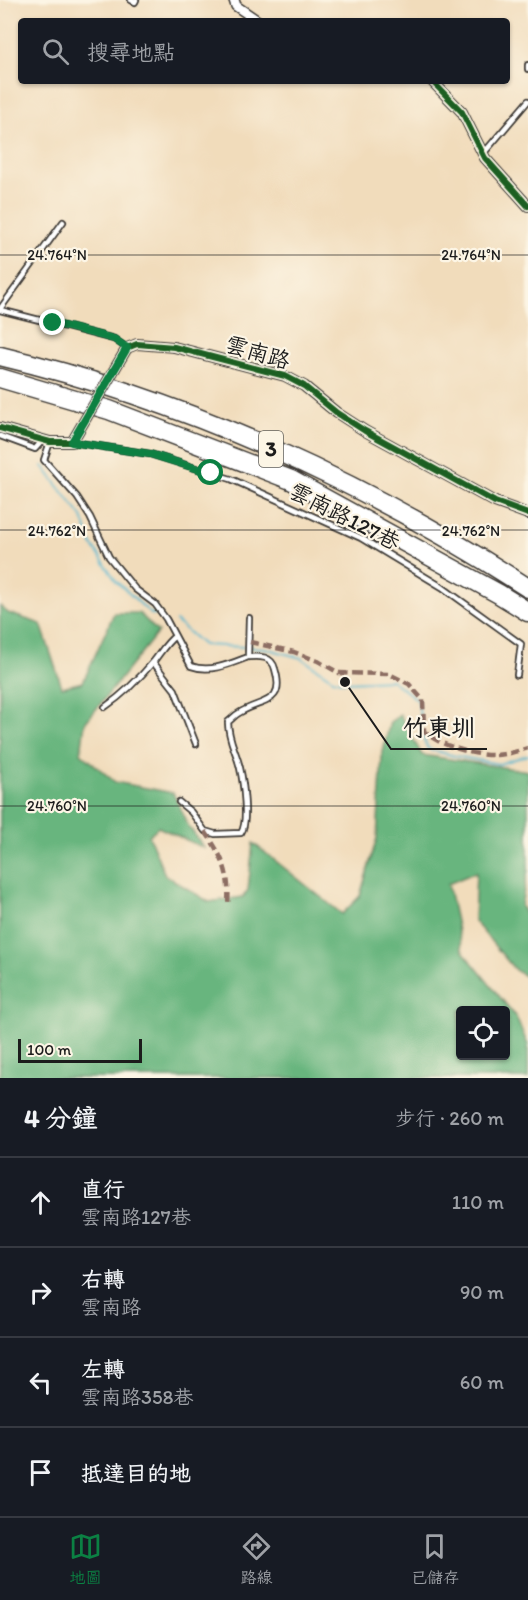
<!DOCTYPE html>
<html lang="zh-TW">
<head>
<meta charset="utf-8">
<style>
	:root { --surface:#171b24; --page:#242831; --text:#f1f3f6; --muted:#9ea1a6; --line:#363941; --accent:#0b8043 }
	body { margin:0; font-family:Itim,"LXGW WenKai TC",sans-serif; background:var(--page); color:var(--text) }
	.controls { position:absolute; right:18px; bottom:18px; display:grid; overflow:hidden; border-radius:6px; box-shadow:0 2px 4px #0004 }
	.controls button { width:54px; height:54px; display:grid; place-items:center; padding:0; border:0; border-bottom:2px solid var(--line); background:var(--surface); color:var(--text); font:30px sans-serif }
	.scale { position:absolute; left:18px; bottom:15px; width:124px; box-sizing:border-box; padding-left:6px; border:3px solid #1c1c1c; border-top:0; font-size:16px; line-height:21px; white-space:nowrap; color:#1c1c1c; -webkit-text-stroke:4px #fcf5e5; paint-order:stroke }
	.stop { position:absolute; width:18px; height:18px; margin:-14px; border:4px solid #0b8043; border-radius:50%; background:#fff }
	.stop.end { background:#0b8043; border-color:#fff; box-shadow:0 2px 6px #0008 }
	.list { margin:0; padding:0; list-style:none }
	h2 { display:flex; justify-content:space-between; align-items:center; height:78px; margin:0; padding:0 24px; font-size:26px }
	h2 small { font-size:20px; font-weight:400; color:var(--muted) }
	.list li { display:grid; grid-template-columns:39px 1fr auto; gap:18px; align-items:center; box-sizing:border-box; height:90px; padding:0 24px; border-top:2px solid var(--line) }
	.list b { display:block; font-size:22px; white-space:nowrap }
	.list p { margin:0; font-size:20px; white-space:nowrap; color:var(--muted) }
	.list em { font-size:20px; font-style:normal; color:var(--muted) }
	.icon { flex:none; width:33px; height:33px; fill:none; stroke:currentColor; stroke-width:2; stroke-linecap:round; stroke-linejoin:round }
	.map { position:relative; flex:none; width:528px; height:1078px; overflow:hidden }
	.search { position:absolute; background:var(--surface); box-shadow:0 2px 4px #0004; left:18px; right:18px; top:18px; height:66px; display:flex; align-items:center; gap:15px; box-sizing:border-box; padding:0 21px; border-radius:6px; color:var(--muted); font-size:22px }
	.sheet { height:438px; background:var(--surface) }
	nav { display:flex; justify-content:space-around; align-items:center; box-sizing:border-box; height:84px; border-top:2px solid var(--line); background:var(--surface); font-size:16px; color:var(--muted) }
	nav a { display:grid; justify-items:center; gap:3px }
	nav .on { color:var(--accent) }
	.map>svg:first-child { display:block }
</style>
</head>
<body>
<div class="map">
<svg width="528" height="1078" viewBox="0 0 528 1078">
	<rect width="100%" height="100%" fill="#fcf5e5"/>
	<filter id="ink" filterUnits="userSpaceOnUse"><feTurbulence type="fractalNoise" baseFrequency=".0167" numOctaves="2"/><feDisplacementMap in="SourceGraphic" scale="12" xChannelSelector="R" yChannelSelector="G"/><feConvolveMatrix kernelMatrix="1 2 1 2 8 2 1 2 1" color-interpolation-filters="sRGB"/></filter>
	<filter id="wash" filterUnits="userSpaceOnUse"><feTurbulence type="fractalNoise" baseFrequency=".008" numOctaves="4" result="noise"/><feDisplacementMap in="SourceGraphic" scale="24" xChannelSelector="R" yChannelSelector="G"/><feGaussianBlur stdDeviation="1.35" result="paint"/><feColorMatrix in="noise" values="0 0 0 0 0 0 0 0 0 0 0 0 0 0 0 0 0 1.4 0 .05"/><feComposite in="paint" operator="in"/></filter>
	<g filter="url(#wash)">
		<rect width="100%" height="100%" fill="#f1dcbb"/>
		<!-- forest -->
		<path fill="#68b57e" stroke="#42684d" stroke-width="1.5" fill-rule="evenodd" d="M0,606L8,613L41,624L62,687L83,682L114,613H139L158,632L85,723L81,753L115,782L173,793L188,825L204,848L158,827L149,836L165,875L209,902L243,897L248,890L253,843L342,914L360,896L377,838L382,756L390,722L400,715L422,755L528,771V870L521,906L528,918V978L515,970L474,921L476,872L448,884L462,950L516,1017L528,1045V1078H0ZM460,1011H506V1056H460Z"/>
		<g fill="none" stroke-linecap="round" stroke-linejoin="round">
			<!-- stream -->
			<path stroke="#4fb4cd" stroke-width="2" d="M43,466L82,517L91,543L116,581L151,614L156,615
				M176,621L203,645L265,648L301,658L333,679L345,682L391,680L418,700L422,735L428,749L455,756L499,764L528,755"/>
		</g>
	</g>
	<g filter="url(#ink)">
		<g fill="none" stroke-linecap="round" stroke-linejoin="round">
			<!-- lane casing -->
			<g stroke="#3c3934" stroke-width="8">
				<path id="lane" d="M131,0L135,2L136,0
					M528,65V69
					M483,154L528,101
					M0,309L63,222
					M0,310L114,339L127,348
					M0,436L35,449L43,440
					M50,442L44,460L77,497L90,517L109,557L135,589L155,604L166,619L191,666C210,673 230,664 248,657L249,618
					M72,442L150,454L231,479L361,538L442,587L521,644L517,675
					M153,662L175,690L196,744
					M105,707C124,694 139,679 154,661C161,652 166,643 175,636
					M179,802L191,812L205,831L215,834L241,833C249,822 243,781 240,768C236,751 228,739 228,722C232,719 235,715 239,713C261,699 286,705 275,669C272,656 260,656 248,657"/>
			</g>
			<!-- street casing -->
			<g stroke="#3c3934" stroke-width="12">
				<path id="street" d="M234,0L236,6L258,21
					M432,81L462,112L485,158L528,206
					M127,348L137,344L174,347L285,376L304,386L337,413L365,431L495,502L528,514
					M0,428L50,442H72"/>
			</g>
			<!-- highway casing -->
			<g stroke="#3c3934" stroke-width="21">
				<path id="highway" d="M0,356C186,400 368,484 528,588
					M0,378L109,410L291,480L499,594L528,612"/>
			</g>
			<!-- lane -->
			<use href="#lane" stroke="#fff" stroke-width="4.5"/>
			<!-- street -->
			<use href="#street" stroke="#fff" stroke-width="9"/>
			<!-- highway -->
			<use href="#highway" stroke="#fff" stroke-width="18"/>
			<!-- street-bridge casing -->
			<g stroke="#3c3934" stroke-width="12" stroke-linecap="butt">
				<path id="street-bridge" d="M72,442L127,348"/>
			</g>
			<!-- street-bridge -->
			<use href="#street-bridge" stroke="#fff" stroke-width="9"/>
			<!-- quiet -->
			<path stroke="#8d6e63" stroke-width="4.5" stroke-dasharray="9 4.5" stroke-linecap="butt" d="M250,642L294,652L318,661L339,673L389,674L409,684L423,700L424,731C437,745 475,756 495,755C506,755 518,751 528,748
				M205,831C223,858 230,872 228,905"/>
			<!-- cycleway casing -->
			<g stroke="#fcf5e5" stroke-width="10">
				<path id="cycleway" d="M432,81L462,112L485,158L528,206
					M0,428L50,442H72L127,348L137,344L174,347L285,376L304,386L337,413L365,431L495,502L528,514"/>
			</g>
			<!-- cycleway -->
			<use href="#cycleway" stroke="#1b5e20" stroke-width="6"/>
		</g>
	</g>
	<g fill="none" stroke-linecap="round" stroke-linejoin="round" filter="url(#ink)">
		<!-- route -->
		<path stroke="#0b8043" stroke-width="8" d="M53,323L114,339L127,348L72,442L150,454L211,473"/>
	</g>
	<!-- ticks -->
	<path fill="none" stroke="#1c1c1c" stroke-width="1.5" stroke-opacity="0.45" d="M0,255H528M0,530H528M0,806H528"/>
	<g text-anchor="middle" stroke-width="4.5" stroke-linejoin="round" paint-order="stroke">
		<!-- shield labels -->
		<rect fill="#fcf5e5" stroke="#5f5d58" stroke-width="1.5" x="259" y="431" width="24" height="36" rx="4.5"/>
		<g font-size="21" font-weight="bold" fill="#1c1c1c">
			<text x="271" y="456">3</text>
		</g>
		<!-- street labels -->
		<g font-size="22" fill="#1c1c1c" stroke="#fcf5e5">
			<text transform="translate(258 352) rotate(16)" y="8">雲南路</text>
			<text transform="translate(345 516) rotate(27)" y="8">雲南路127巷</text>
		</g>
	</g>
	<g font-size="15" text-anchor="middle" fill="#1c1c1c" stroke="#fcf5e5" stroke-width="4.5" stroke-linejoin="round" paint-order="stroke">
		<text x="57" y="260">24.764°N</text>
		<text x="471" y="260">24.764°N</text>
		<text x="57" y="536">24.762°N</text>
		<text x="471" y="536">24.762°N</text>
		<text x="57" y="811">24.760°N</text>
		<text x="471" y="811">24.760°N</text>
	</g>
	<!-- callouts -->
	<path fill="none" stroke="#1c1c1c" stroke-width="2" d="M345 682L391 749H487"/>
	<circle fill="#1c1c1c" stroke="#fcf5e5" stroke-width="2" cx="345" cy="682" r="6"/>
	<g font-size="24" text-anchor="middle" font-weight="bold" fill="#1c1c1c" stroke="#fcf5e5" stroke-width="4.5" stroke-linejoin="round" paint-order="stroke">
		<text x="439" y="736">竹東圳</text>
	</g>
</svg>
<div class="controls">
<button><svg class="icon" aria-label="locate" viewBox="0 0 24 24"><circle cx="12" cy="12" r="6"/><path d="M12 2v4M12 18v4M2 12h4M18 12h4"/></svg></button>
</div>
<div class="scale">100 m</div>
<div class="stop" style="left:211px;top:473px"></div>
<div class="stop end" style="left:53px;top:323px"></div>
<div class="search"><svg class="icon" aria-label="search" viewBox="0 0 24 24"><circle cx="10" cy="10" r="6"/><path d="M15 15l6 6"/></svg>搜尋地點</div>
</div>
<section class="sheet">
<h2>4 分鐘<small>步行 · 260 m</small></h2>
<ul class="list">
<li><svg class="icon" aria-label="ahead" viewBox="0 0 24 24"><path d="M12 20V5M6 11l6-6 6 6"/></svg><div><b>直行</b><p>雲南路127巷</p></div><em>110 m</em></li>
<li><svg class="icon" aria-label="right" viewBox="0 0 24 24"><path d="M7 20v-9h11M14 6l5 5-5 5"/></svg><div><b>右轉</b><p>雲南路</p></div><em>90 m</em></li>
<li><svg class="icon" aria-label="left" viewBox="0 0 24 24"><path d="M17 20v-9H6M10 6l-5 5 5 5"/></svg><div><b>左轉</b><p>雲南路358巷</p></div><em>60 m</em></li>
<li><svg class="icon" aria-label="arrive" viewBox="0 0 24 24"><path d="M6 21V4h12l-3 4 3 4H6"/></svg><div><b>抵達目的地</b></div></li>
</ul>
</section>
<nav>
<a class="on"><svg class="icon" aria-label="map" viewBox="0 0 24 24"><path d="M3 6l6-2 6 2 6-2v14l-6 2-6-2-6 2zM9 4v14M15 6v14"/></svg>地圖</a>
<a><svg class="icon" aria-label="directions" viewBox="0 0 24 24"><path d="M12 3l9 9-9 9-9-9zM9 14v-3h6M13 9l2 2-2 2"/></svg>路線</a>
<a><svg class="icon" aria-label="saved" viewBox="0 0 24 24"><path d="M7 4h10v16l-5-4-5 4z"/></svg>已儲存</a>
</nav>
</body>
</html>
